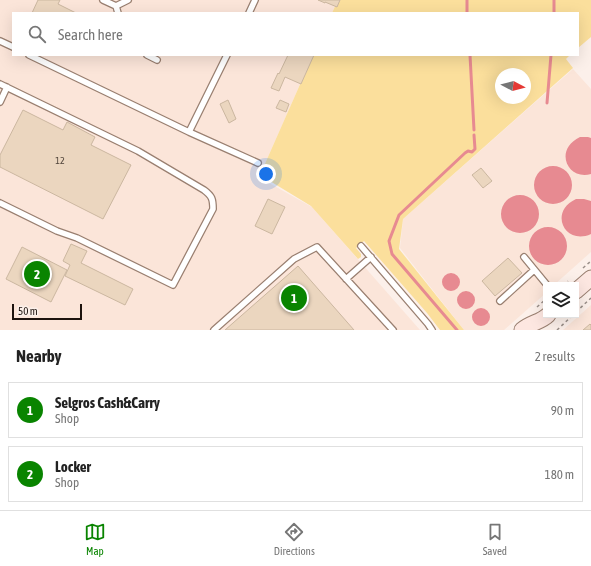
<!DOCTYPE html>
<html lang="en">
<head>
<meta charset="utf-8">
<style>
	:root { --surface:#fff; --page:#f6f6f6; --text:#222; --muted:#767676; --line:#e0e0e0; --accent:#098400 }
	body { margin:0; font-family:"Asap Condensed",sans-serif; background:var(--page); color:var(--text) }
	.controls { position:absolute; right:12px; bottom:12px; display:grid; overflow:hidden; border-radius:0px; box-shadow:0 4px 16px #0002 }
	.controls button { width:36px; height:36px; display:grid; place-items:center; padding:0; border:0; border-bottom:1px solid var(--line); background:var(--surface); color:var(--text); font:20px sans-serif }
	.compass { position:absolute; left:495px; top:68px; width:36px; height:36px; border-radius:50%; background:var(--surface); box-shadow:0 4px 16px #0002; rotate:97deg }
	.scale { position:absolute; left:12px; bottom:10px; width:70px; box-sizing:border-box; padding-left:4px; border:2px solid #1d130e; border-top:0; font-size:11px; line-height:14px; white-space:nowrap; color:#1d130e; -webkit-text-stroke:3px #fcf0ea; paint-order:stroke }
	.you { position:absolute; left:266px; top:174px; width:14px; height:14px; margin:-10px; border:3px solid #fff; border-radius:50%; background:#1a73e8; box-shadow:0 0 0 6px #1a73e833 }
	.badge { display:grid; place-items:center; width:26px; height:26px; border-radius:50%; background:var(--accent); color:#fff; font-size:13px; font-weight:700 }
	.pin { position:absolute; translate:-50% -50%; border:2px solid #fff; box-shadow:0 1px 4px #0006 }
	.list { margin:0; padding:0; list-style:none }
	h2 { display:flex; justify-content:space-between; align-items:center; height:52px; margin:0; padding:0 16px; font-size:17px }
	h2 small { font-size:13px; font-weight:400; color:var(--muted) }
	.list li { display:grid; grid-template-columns:26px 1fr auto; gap:12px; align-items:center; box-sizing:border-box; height:56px; margin:0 8px 8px; padding:0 8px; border:1px solid var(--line); border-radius:0px }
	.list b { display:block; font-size:15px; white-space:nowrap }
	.list p { margin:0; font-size:13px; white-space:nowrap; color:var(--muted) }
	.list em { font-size:13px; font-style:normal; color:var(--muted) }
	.icon { flex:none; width:22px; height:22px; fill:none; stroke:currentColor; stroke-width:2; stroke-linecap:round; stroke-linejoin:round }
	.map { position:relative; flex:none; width:591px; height:330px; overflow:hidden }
	.search { position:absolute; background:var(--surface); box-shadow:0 4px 16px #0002; left:12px; right:12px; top:12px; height:44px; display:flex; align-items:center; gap:10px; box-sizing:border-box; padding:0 14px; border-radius:0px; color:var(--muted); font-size:15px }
	.sheet { height:180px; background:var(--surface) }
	nav { display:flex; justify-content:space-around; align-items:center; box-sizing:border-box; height:56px; border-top:1px solid var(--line); background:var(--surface); font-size:11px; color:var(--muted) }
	nav a { display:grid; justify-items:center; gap:2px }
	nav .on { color:var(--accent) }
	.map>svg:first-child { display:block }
</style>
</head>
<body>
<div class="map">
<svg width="591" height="330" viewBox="0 0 591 330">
	<rect width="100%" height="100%" fill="#fcf0ea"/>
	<!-- built -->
	<path fill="#fbe5d9" d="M0,0H338L332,13H13V55H313L260,175V178L312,207L420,330H0Z
		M573,69L591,89V252L554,285H546V293L504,330H464L400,248L403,219Z
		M591,305V330H563Z"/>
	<!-- green -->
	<path fill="#fbdf9c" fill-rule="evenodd" d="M338,0H591V37L578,48V13H332Z
		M313,55H570L566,59L573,68L403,219L399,249L464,330H440L427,313L364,241L356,248L361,254V257L358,259L311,206L260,175ZM501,74H525V98H501Z"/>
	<!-- water -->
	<path fill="#e78a91" d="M580,137H588L591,138V174C568,181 553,150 580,137Z
		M534 185a19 19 0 1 1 38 0a19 19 0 1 1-38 0Z
		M501 214a19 19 0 1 1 38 0a19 19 0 1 1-38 0Z
		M576,199H584L591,201V234C565,246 548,212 576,199Z
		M529 246a19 19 0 1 1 38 0a19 19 0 1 1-38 0Z
		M442 282a9 9 0 1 1 18 0a9 9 0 1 1-18 0Z
		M457 300a9 9 0 1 1 18 0a9 9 0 1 1-18 0Z
		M472 317a9 9 0 1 1 18 0a9 9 0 1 1-18 0Z"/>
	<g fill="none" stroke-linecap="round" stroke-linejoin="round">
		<!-- stream -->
		<path stroke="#e78a91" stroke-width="3" d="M467,0V13
			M554,13V0
			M470,55L474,130
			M547,103L551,55
			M457,330L392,254L389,241L399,215L465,153L468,151L472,152L475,149L474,135"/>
	</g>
	<!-- building -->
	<path fill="#ebd6bf" stroke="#cbb7a0" d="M38,0H60L58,4L76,13H32Z
		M318,0H340L337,7L325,2V3Z
		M288,55H314L301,84L285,77L279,91L271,88L278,73L279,74Z
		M228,100L236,119L229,123L220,104Z
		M280,100L289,104L286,112L276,108Z
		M23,110L63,130L67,122L95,137L91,145L131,165L103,219L0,167V155Z
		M481,168L492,181L483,188L472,175Z
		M268,199L285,207L272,234L255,226Z
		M71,244L87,251L81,263L133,289L125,305L65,276L70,265L63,261Z
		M22,247L67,270L51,302L6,279Z
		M508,258L522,273L495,296L482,281Z
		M298,266L354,330H225Z
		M590,324L591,325V330H583Z"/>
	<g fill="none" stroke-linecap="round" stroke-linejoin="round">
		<!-- lane casing -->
		<g stroke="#997f70" stroke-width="8">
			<path id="lane" d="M103,0L116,6L128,0
				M116,6L118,13
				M249,13L255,0
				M0,41L13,47
				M29,55L189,132L258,163
				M147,55L157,60
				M0,84L138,151L204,190C212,196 213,199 213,209L173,285L77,238L57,231L0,203
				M0,102L7,87
				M189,132L227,55
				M361,246L428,324L432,330
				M524,257L547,285
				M346,279L371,257
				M500,301L534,270
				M214,330L294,259L317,247L393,330"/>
		</g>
		<!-- secondary casing -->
		<g stroke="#997f70" stroke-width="17">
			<path id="secondary" d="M576,291L591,278
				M522,330C530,323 541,322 548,315"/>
		</g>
		<!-- path -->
		<path stroke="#998e88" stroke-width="1.5" stroke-dasharray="3 3" stroke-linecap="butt" d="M583,268L591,261
			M563,285L568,281
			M537,307L546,299
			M576,312L591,298
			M557,330L573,315"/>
		<!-- lane -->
		<use href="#lane" stroke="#fff" stroke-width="5.5"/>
		<!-- secondary -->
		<use href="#secondary" stroke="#fde7e1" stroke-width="15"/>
	</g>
	<g text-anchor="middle" stroke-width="3" stroke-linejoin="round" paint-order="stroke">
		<!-- number labels -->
		<g font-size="10" fill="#50443a">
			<text x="60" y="164">12</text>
		</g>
	</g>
</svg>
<div class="controls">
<button><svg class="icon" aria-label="layers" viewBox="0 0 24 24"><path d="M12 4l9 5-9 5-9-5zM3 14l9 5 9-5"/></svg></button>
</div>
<svg class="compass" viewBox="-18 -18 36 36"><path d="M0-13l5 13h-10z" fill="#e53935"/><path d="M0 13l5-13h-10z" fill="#767676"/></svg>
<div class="scale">50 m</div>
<div class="you"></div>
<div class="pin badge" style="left:294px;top:298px">1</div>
<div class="pin badge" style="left:37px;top:274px">2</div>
<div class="search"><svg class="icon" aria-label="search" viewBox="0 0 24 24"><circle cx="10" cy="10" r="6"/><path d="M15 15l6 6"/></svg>Search here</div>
</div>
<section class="sheet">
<h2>Nearby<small>2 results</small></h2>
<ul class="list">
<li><span class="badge">1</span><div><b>Selgros Cash&amp;Carry</b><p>Shop</p></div><em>90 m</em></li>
<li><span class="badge">2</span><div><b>Locker</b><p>Shop</p></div><em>180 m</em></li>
</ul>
</section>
<nav>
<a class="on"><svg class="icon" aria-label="map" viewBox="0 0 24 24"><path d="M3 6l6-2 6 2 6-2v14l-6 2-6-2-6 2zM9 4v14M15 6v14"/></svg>Map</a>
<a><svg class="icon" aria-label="directions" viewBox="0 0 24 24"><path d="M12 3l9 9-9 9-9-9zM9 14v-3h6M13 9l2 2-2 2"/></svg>Directions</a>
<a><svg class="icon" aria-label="saved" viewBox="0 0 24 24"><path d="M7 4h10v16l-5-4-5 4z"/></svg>Saved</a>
</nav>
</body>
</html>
